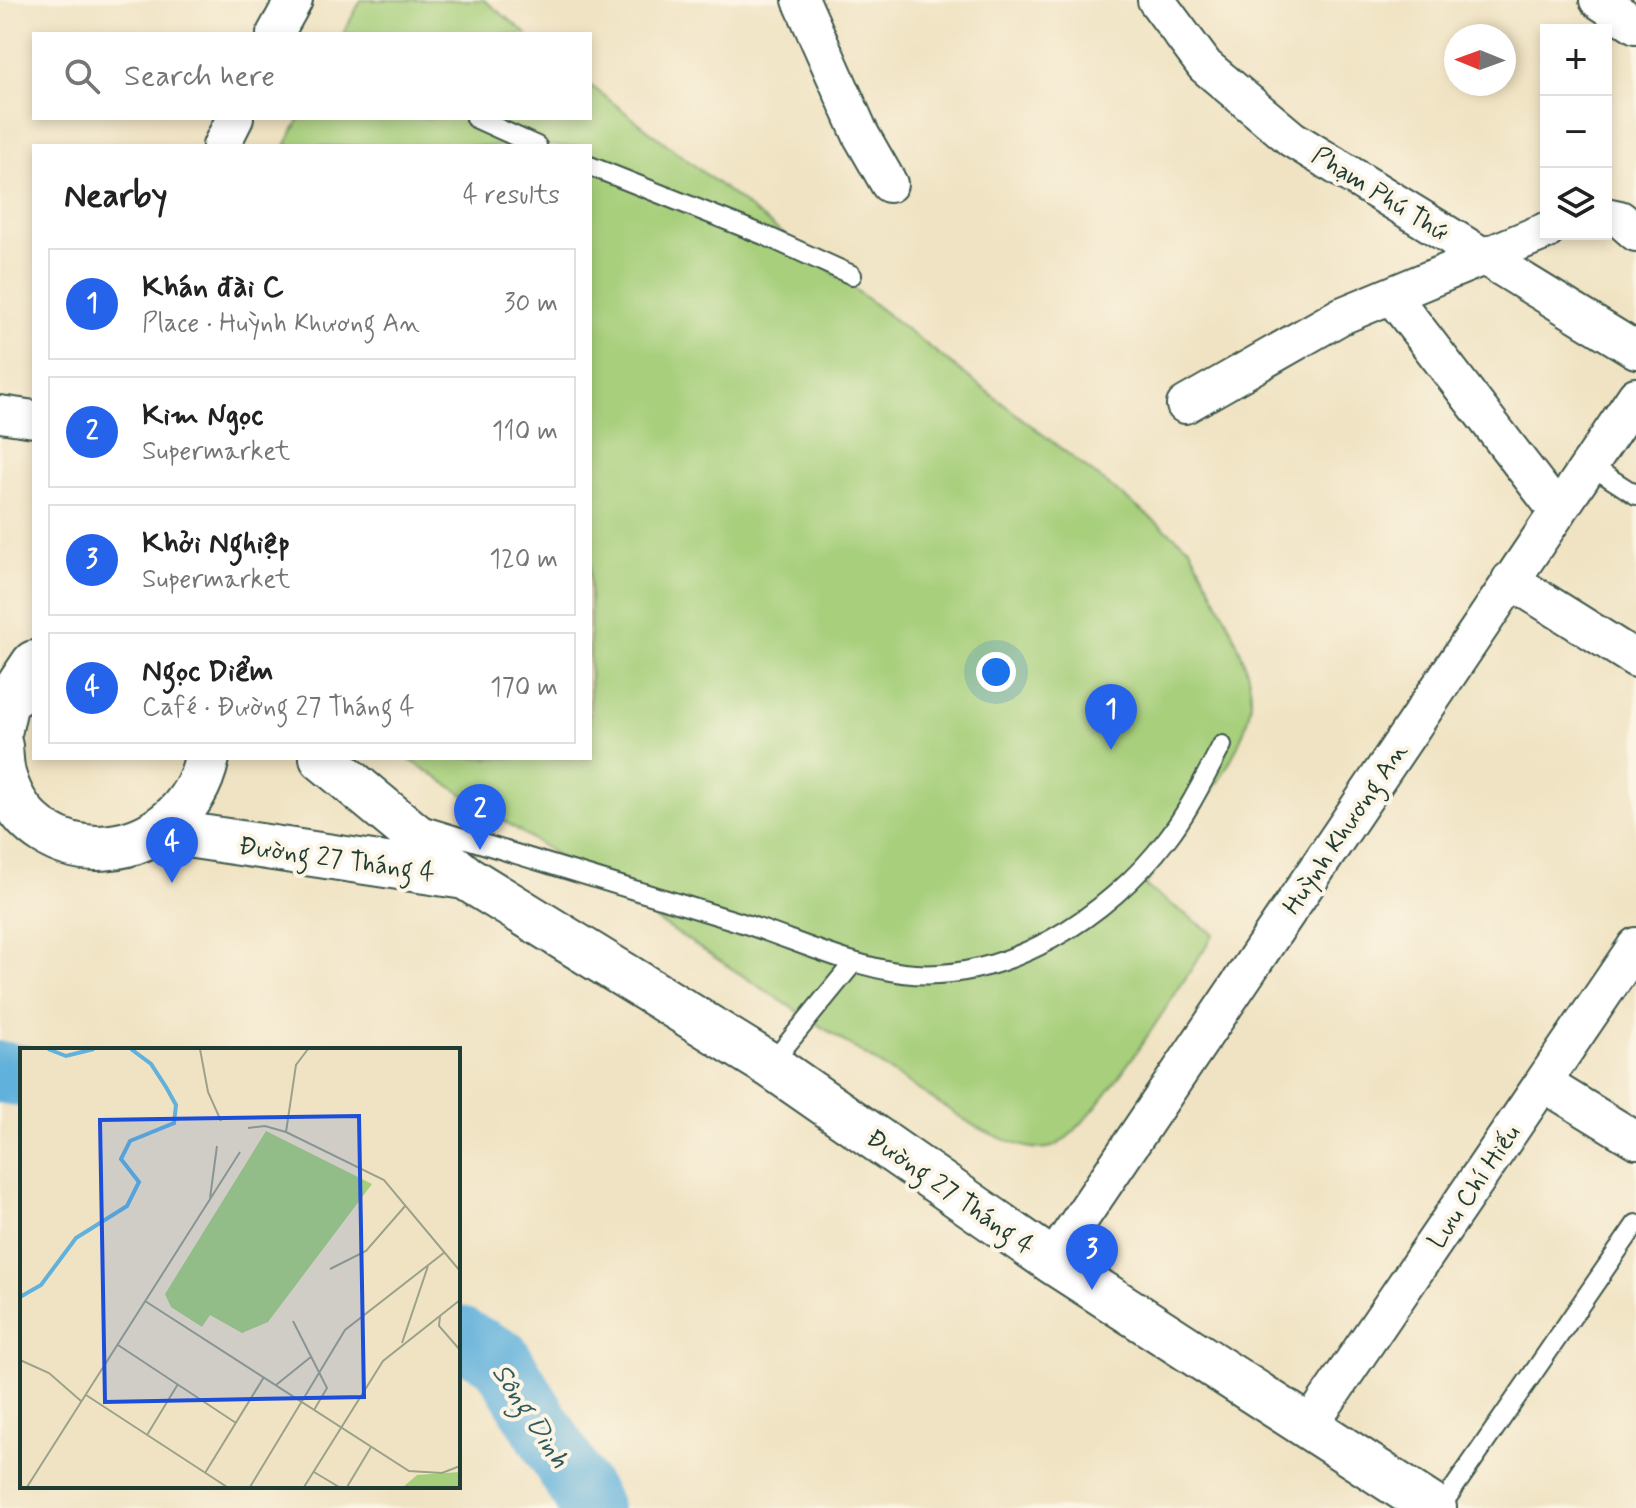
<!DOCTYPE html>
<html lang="en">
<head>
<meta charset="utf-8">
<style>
	:root { --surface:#fff; --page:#f6f6f6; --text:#222; --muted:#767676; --line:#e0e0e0; --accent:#2563eb }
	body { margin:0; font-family:Mynerve,sans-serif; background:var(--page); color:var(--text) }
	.controls { position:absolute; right:24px; top:24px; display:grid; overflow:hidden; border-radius:0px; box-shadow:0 4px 12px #0003 }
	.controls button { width:72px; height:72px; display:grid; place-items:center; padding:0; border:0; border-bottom:2px solid var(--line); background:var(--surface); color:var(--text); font:40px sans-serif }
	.compass { position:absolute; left:1444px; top:24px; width:72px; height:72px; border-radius:50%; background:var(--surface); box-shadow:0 4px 12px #0003; rotate:271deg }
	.you { position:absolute; left:996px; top:672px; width:28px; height:28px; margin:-20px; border:6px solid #fff; border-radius:50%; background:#1a73e8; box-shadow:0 0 0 12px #1a73e833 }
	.badge { display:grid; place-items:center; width:52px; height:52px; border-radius:50%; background:var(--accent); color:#fff; font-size:26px; font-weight:700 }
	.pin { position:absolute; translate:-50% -66px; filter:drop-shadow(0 2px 4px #0008) }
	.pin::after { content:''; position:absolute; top:42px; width:28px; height:24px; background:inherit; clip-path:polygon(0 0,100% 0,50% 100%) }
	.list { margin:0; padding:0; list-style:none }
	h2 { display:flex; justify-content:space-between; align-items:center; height:104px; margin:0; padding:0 32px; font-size:34px }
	h2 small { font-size:26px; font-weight:400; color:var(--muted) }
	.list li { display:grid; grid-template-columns:52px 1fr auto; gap:24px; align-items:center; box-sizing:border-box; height:112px; margin:0 16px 16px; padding:0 16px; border:2px solid var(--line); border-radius:0px }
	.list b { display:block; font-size:30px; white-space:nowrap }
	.list p { margin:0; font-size:26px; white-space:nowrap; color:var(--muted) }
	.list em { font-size:26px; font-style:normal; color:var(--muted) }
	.icon { flex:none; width:44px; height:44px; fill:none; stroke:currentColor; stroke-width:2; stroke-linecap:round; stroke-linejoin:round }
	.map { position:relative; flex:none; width:1636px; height:1508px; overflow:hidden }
	.search { position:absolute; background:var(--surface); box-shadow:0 4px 12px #0003; left:32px; top:32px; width:560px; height:88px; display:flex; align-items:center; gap:20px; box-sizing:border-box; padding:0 28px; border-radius:0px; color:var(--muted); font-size:30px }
	.panel { position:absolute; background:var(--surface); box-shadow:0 4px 12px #0003; left:32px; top:144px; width:560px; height:616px; border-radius:0px }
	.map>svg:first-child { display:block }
</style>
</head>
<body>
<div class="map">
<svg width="1636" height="1508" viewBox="0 0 1636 1508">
	<rect width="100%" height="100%" fill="#fcf5e5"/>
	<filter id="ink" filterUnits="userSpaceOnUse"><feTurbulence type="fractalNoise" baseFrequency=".0125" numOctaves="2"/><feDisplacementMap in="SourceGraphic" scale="16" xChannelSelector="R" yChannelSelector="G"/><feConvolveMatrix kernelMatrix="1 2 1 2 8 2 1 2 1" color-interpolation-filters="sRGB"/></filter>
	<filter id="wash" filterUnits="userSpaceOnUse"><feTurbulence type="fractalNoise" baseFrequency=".006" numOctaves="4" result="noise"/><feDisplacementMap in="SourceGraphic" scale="32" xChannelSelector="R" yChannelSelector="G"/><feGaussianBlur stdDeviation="1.8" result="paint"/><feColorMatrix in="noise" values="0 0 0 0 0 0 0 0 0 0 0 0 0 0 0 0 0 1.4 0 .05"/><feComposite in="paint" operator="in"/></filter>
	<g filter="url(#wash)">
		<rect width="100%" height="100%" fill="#f0e3c3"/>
		<!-- green -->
		<path fill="#a7cf7b" stroke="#638658" stroke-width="2" d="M361,0H484L527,34H343Z
			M590,85L1190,548C1209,587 1253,658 1251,701C1247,757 1177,839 1145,886L1214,934C1188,973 1089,1136 1052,1147C1028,1154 997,1136 976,1127L407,758H590V146H285L300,118H590Z"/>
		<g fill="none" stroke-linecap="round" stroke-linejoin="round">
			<!-- river -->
			<path stroke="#61b1db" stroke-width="62" d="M0,1072L22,1076
				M458,1337L501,1359L591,1508"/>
		</g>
	</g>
	<g filter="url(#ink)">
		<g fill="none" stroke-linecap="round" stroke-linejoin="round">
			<!-- service casing -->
			<g stroke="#3e5649" stroke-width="22">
				<path id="service" d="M475,118L537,146
					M590,166L766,236L852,275
					M1591,466L1636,495
					M424,826C528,858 632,890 736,921C791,938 845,965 903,973C1004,985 1109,916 1167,839C1189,810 1205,777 1222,745
					M770,1065L854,962
					M1440,1508L1636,1224"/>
			</g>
			<!-- minor casing -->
			<g stroke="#3e5649" stroke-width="40">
				<path id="minor" d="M801,0L861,135L889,184
					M1156,0L1205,66L1292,139L1636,350
					M1598,0L1636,25
					M275,34L294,0
					M221,146L235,118
					M1606,216L1620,219L1636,233
					M1392,296L1558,512
					M1185,405L1341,316L1546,231
					M0,414L34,419
					M1510,580L1636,659
					M1543,1083L1636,1140
					M1052,1261L1636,396
					M1310,1425L1636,946"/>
			</g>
			<!-- tertiary casing -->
			<g stroke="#3e5649" stroke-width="48">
				<path id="tertiary" d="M0,729L5,706L34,663
					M0,746C1,756 1,768 4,777C35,881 183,867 207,758
					M322,758L465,877L770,1065L1052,1261L1434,1508
					M161,831L465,877"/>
			</g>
			<!-- service -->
			<use href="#service" stroke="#fff" stroke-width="18"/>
			<!-- minor -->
			<use href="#minor" stroke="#fff" stroke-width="36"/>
			<!-- tertiary -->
			<use href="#tertiary" stroke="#fff" stroke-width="44"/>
		</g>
	</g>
	<g text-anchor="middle" stroke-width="8" stroke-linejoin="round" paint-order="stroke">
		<!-- street labels -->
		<g font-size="26" fill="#1f3d34" stroke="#fcf5e5">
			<text transform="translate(1381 193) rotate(32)" y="9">Phạm Phú Thứ</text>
			<text transform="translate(1344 828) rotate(-56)" y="9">Huỳnh Khương An</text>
			<text transform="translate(337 858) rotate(8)" y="9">Đường 27 Tháng 4</text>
			<text transform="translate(1473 1186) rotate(-56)" y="9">Lưu Chí Hiếu</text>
			<text transform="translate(951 1191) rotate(35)" y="9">Đường 27 Tháng 4</text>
		</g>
		<!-- water labels -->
		<g font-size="28" font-style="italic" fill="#305a5e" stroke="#fcf5e5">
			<text transform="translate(532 1415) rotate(57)" y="10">Sông Dinh</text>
		</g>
	</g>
	<!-- overview -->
	<g transform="translate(20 1048)">
		<rect width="440" height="440" fill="#f0e3c3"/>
		<path d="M246,83L352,136L248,274L222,285L190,267L182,279L151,259L145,246ZM440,424V439H383L397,427Z" fill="#a7cf7b"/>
		<path fill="none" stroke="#61b1db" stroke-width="4" d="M28,1L46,8L74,1M0,249L21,237L56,190L107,158L119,134L101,111L110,93L154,75L156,57L146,39L131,16L111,1"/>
		<path fill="none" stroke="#9ca18a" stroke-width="2" d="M180,1L188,44L201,73M228,80L245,78L266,84L364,132L440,223M266,84L276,17L288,1M190,150L197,98M310,221L346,203L386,157M125,253L389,423L422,425L440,418M420,268L419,278L440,302M273,273L307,340L294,362M382,295L408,218M98,297L216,375M0,312L29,325L61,353M256,337L292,308M66,347L207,439M127,387L158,336M294,424L319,439M185,425L244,329M7,439L220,104M230,439L325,282L425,204M284,439L363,313L440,252M327,439L351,399"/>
		<path fill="#1d4ed8" fill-opacity="0.15" stroke="#1d4ed8" stroke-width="4" d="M339,68L344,349L85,354L80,72Z"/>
		<rect width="440" height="440" fill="none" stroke="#1f3d34" stroke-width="4"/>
	</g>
</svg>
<div class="controls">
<button>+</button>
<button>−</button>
<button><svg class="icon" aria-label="layers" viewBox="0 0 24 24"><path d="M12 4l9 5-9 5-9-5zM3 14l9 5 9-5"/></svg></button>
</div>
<svg class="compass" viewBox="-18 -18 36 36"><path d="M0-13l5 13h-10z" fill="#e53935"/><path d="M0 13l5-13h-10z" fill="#767676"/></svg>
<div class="you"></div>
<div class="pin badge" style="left:1111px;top:750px">1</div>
<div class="pin badge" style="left:480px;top:850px">2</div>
<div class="pin badge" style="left:1092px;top:1290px">3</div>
<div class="pin badge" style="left:172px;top:883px">4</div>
<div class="search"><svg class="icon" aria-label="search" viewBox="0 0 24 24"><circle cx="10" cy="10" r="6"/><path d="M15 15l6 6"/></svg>Search here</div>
<section class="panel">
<h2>Nearby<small>4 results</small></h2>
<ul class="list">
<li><span class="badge">1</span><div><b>Khán đài C</b><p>Place · Huỳnh Khương An</p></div><em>30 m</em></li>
<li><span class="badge">2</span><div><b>Kim Ngọc</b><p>Supermarket</p></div><em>110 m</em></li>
<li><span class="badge">3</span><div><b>Khởi Nghiệp</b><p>Supermarket</p></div><em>120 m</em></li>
<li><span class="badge">4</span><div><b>Ngọc Diểm</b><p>Café · Đường 27 Tháng 4</p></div><em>170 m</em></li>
</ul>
</section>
</div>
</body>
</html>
